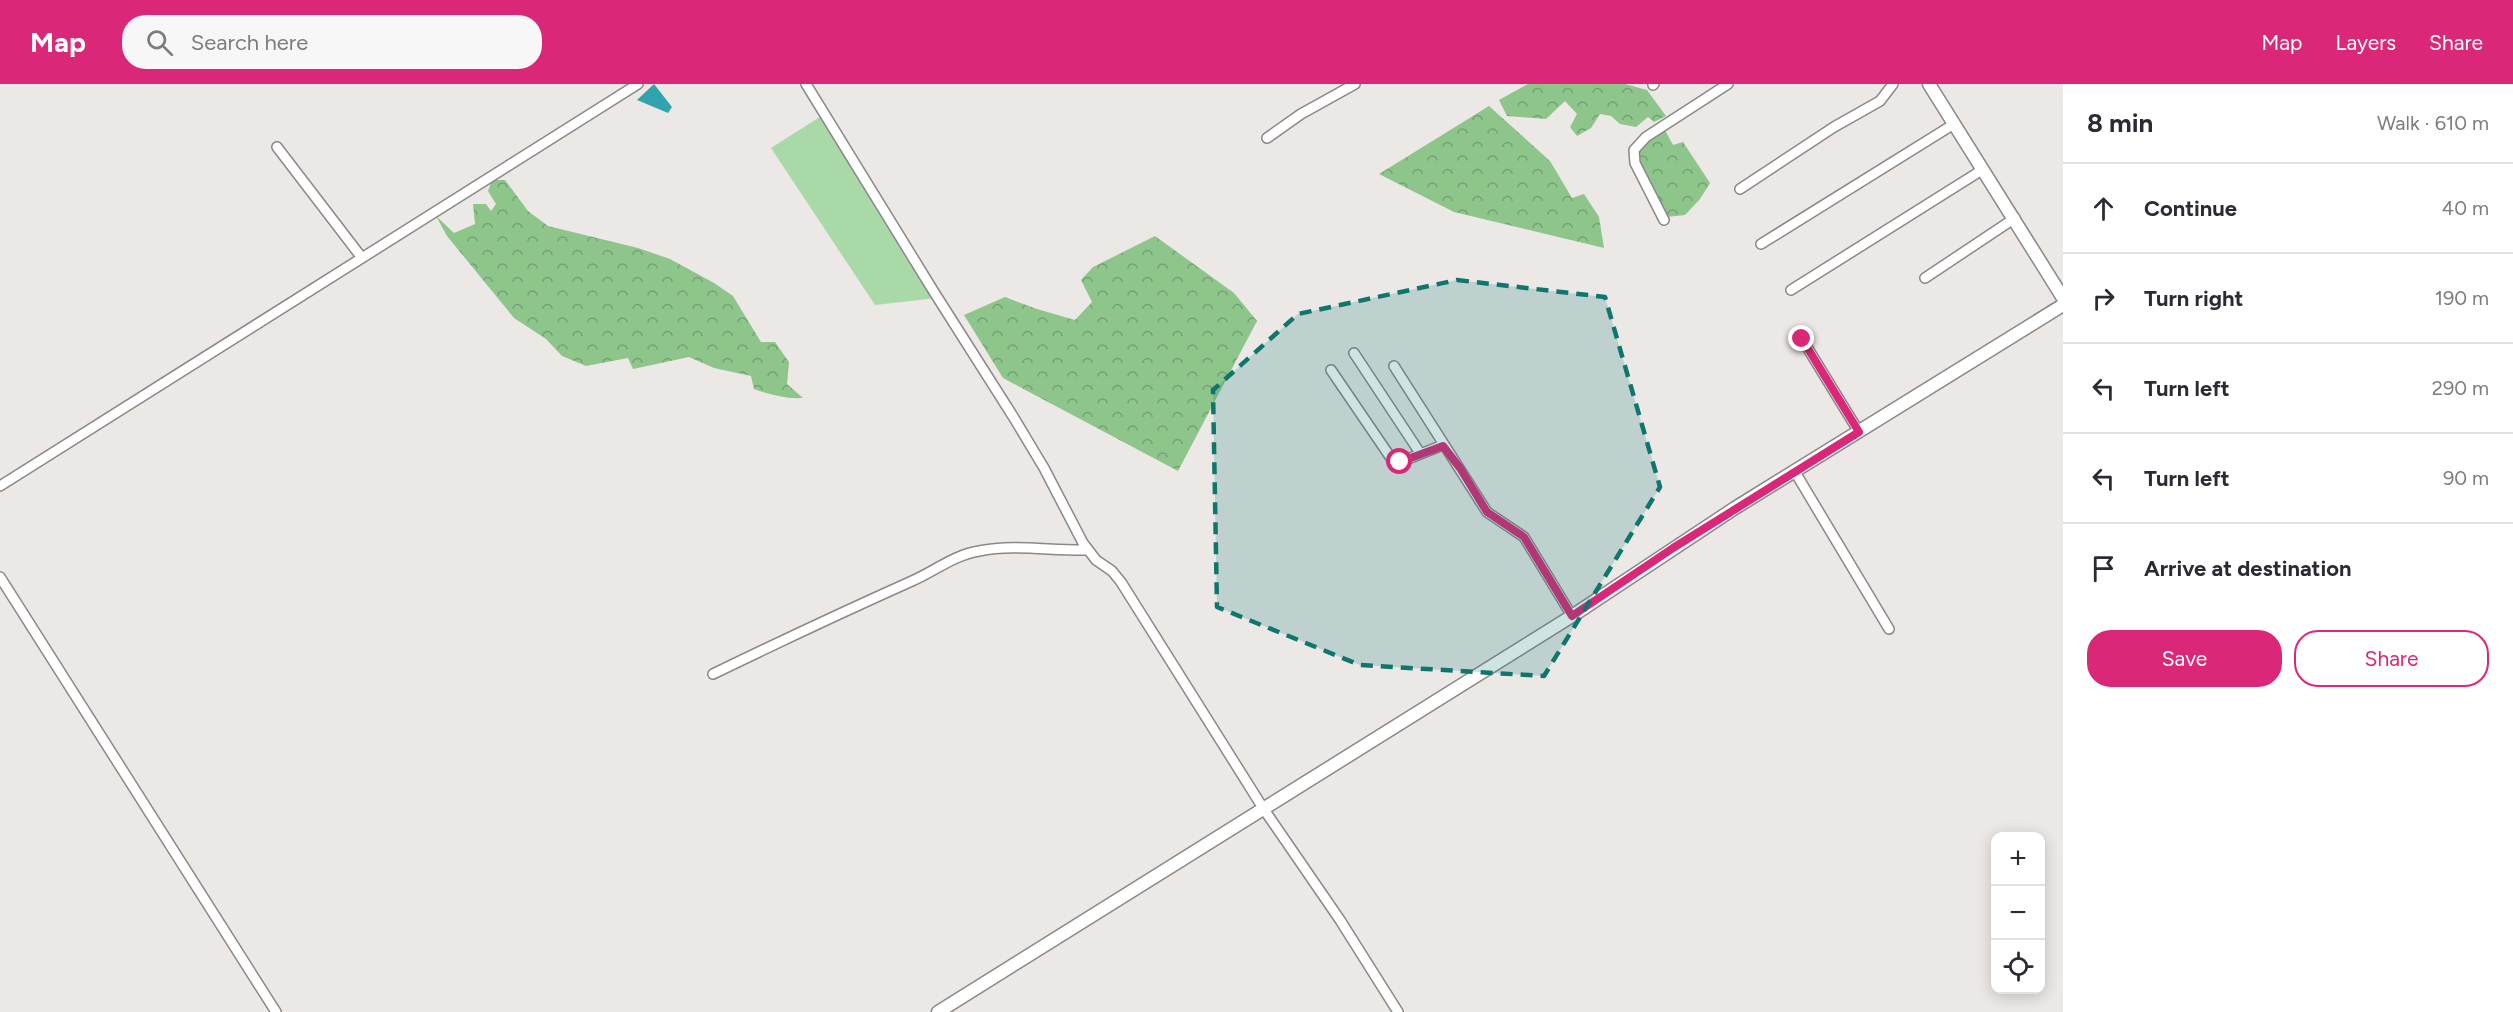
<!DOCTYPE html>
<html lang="en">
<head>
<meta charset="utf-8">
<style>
	:root { --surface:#fff; --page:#f7f7f7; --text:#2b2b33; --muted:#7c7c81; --line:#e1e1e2; --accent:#db2777 }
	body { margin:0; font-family:Figtree,sans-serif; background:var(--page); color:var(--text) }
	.controls { position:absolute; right:18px; bottom:18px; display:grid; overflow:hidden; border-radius:12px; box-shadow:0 3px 15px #0003 }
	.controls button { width:54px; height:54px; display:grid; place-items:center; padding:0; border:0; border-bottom:2px solid var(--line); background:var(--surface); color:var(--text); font:30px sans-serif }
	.stop { position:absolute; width:18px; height:18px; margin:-14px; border:4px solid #db2777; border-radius:50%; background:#fff }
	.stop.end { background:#db2777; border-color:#fff; box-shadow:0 2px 6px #0008 }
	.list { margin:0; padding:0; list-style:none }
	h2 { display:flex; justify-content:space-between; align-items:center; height:78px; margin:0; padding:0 24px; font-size:26px }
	h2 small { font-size:20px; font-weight:400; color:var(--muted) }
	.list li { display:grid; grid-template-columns:39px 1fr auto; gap:18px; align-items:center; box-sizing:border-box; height:90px; padding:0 24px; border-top:2px solid var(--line) }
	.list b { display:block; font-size:22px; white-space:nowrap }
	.list em { font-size:20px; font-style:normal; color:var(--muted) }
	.actions { display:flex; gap:12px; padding:18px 24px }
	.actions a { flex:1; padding:14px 0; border:2px solid var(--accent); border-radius:24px; text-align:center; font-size:21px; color:var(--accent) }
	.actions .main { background:var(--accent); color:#fff }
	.icon { flex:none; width:33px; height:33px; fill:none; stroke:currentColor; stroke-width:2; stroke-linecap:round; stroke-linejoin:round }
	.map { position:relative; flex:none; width:2063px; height:928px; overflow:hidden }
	header { display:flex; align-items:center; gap:36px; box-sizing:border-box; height:84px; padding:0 30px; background:var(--accent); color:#fff }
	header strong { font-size:28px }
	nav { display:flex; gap:33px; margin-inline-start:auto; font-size:21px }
	.search { width:420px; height:54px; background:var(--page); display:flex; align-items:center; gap:15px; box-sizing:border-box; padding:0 21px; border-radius:24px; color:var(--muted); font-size:22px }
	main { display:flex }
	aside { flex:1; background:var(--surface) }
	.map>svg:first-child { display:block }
</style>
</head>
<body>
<header>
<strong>Map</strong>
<div class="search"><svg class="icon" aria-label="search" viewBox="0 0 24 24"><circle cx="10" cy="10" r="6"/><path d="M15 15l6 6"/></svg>Search here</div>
<nav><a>Map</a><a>Layers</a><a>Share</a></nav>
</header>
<main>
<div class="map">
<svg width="2063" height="928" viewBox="0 0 2063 928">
	<defs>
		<pattern id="forest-crowns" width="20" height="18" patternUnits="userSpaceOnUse" patternTransform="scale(1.5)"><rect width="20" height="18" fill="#8dc58b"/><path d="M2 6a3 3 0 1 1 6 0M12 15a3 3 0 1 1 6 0" fill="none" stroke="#74a172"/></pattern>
	</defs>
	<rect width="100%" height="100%" fill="#ebe8e6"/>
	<!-- grass -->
	<path fill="#a9d9a6" d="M823,31L937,214L875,221L771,64Z"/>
	<!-- forest -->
	<path fill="url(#forest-crowns)" d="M1528,0H1625L1647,6L1666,32L1654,38L1648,33L1636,43L1620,40L1611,32L1600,30L1591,44L1577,52L1570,43L1577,30L1565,17L1546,35L1507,32L1499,16Z
		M1489,22L1550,77L1572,114L1584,110L1599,133L1604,164L1454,128L1379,90Z
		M1665,46L1673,61L1683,58L1710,99L1700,115L1685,131L1666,133L1636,73L1640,61Z
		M492,96H505L528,127L548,142L638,164L670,175L714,199L733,212L761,258H775L789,278L787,300L803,314C786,315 770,311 754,305L751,292L714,284L689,273L633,285L628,274L586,282L562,272L546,255L514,234L447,152L436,132L454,149L475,140L473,120H486L491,127L496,120L488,107Z
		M1155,152L1234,209L1257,237L1178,387L1003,294L964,231L1005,213L1037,225L1075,236L1092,218L1081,196L1093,183Z"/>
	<!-- water -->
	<path fill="#31a3ad" d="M654,0L672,23L668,29L637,16Z"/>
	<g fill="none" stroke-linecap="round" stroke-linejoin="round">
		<!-- minor casing -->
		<g stroke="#8b8887" stroke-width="12">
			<path id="minor" d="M806,0L934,208L1014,334L1044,384L1083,459L1096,476L1112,487L1121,498L1263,724L1340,836L1398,928
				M1653,1L1654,0
				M1267,54L1301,30L1355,0
				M277,63L362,174
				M1740,105L1834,43L1880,17L1893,0
				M1664,136L1635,79L1634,66L1646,53L1728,0
				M1761,160L1954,40
				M1925,194L2015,134
				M1791,206L1982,86
				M1802,255L1859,348
				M1354,269L1420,369
				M1394,282L1487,428L1524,453L1572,532
				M1331,286L1393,377H1403L1443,361
				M1795,388L1889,545
				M0,402L638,0
				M0,493L276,928
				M713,590C779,558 845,527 912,497C935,487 954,471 979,467C1015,460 1051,467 1088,466"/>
		</g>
		<!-- tertiary casing -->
		<g stroke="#8b8887" stroke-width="15">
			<path id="tertiary" d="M1929,0L2063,214
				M938,928L1572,532L1735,424L2063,221"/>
		</g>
		<!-- minor -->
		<use href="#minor" stroke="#fff" stroke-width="9"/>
		<!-- tertiary -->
		<use href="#tertiary" stroke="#fff" stroke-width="12"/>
	</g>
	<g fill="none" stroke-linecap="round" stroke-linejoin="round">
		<!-- route -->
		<path stroke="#db2777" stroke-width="8" d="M1400,378L1443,362L1460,384L1487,428L1524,453L1572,532L1673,464L1859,348L1802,255"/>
	</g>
	<!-- marked area -->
	<path fill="#0f766e" fill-opacity="0.2" stroke="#0f766e" stroke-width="4.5" stroke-dasharray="12 8" stroke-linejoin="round" d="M1457,196L1605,213L1660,403L1544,592L1360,581L1217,523L1213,306L1298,230Z"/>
</svg>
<div class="controls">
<button>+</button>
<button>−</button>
<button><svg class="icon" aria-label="locate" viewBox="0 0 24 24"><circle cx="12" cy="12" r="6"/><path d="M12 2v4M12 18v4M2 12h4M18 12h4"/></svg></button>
</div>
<div class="stop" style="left:1400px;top:378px"></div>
<div class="stop end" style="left:1802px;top:255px"></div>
</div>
<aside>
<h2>8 min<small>Walk · 610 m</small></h2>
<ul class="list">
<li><svg class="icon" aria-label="ahead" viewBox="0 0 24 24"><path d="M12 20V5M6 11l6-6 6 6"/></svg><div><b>Continue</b></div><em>40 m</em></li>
<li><svg class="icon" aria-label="right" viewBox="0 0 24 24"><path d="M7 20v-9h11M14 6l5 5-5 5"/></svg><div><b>Turn right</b></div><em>190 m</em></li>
<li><svg class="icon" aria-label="left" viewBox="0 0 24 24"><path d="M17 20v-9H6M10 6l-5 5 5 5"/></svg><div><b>Turn left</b></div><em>290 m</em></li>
<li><svg class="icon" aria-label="left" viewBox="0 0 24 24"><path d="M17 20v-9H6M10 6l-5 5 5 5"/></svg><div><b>Turn left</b></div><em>90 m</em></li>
<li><svg class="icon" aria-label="arrive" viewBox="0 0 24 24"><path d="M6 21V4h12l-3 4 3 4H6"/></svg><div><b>Arrive at destination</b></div></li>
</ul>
<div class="actions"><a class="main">Save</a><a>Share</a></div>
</aside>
</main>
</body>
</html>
